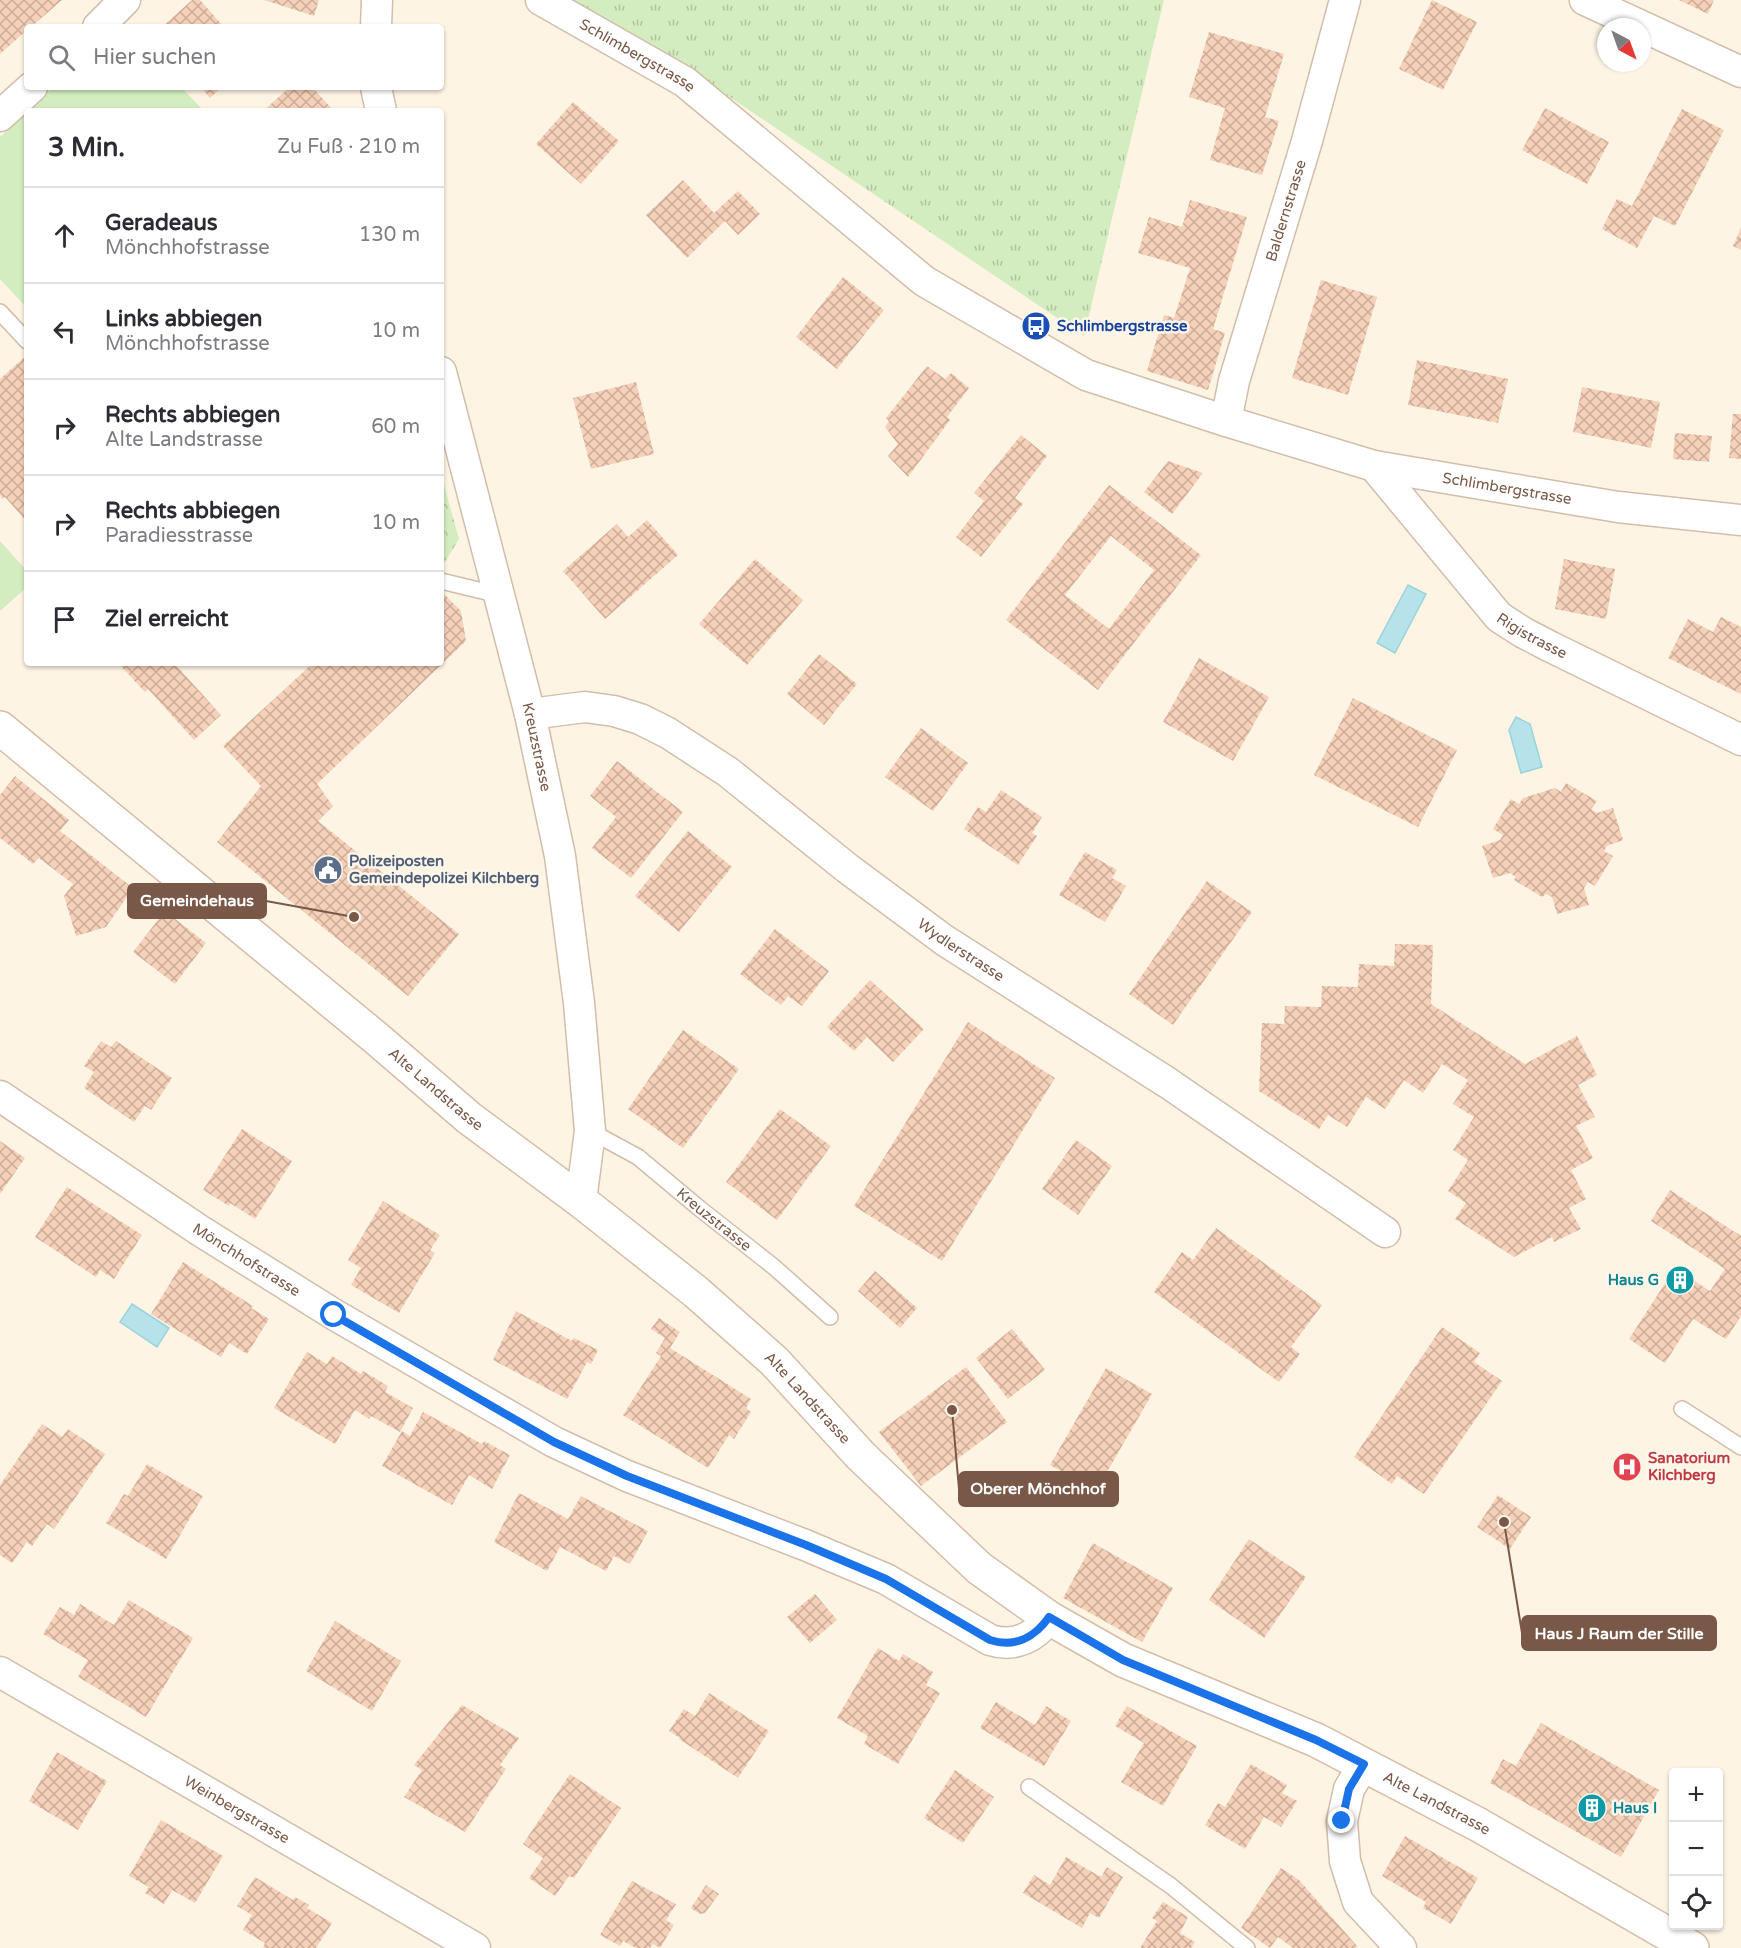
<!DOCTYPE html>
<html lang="de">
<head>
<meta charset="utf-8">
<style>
	:root { --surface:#fff; --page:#f2f2f3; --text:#2b2b33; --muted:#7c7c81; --line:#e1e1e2 }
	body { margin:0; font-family:"Varela Round",sans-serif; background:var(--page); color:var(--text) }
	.controls { position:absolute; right:18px; bottom:18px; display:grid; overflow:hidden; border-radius:6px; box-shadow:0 2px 4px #0004 }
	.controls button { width:54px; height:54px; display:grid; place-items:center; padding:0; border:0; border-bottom:2px solid var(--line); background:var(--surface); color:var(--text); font:30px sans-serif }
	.compass { position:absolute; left:1597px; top:18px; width:54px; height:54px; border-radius:50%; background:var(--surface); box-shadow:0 2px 4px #0004; rotate:139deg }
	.stop { position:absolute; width:18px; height:18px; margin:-14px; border:4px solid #1a73e8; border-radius:50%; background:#fff }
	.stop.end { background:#1a73e8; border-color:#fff; box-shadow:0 2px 6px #0008 }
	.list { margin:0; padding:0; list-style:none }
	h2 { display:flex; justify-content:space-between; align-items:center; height:78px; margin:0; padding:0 24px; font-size:26px }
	h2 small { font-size:20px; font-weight:400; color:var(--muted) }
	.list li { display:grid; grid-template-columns:39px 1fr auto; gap:18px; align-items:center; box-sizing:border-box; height:96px; padding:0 24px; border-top:2px solid var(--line) }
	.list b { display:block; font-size:22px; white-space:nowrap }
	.list p { margin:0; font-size:20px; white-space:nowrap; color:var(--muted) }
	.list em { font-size:20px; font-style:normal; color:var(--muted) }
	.icon { flex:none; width:33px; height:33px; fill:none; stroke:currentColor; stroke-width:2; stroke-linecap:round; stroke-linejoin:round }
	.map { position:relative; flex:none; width:1741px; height:1948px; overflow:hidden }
	.search { position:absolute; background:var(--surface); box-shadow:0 2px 4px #0004; left:24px; top:24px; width:420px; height:66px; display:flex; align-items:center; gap:15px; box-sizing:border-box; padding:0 21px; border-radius:6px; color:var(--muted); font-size:22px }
	.panel { position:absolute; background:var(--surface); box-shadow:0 2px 4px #0004; left:24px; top:108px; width:420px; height:558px; border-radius:6px }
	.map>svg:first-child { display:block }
</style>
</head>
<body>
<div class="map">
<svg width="1741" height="1948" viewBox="0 0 1741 1948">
	<defs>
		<pattern id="grass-tufts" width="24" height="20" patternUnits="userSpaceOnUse" patternTransform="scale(1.5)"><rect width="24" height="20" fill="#d3edc0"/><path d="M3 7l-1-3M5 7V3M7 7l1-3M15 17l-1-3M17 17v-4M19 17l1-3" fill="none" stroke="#b0c39e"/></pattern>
		<pattern id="forest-crowns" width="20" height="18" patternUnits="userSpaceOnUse" patternTransform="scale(1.5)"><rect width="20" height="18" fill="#d3edc0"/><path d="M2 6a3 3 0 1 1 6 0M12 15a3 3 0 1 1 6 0" fill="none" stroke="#b0c39e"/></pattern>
		<pattern id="building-cross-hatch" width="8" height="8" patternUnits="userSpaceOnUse" patternTransform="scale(1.5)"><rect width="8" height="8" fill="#f6d1b9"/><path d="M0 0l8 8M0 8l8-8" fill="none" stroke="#ccac98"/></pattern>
	</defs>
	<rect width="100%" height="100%" fill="#fef4e3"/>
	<!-- grass -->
	<path fill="url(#grass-tufts)" d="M561,0H1164L1084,336L694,73Z"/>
	<!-- forest -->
	<path fill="url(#forest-crowns)" d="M441,474L459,539L445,562L441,563Z"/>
	<!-- pitch -->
	<path fill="#d3edc0" d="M53,87H181L204,111H28Z
		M27,112V308L0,279V137Z
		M0,541L27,571V587L0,611Z"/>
	<!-- water -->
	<path fill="#b6e2ea" stroke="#9bd3dc" stroke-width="1.5" d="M1408,585L1426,594L1395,653L1377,643Z
		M1516,717L1530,724L1542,767L1521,773L1509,730Z
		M132,1304L169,1328L157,1347L120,1322Z"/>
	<!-- building -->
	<path fill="url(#building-cross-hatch)" fill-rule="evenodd" d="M0,0H62L31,27H27V30L0,54Z
		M192,0H200L224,27H162Z
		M264,0H319L314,16Z
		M1432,0L1477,22L1443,90L1399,69Z
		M1679,0H1714L1708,14Z
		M1209,32L1284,54L1265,117L1279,121L1262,175L1210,160L1225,108L1189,97Z
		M201,87H222L210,98Z
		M290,87H312L334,111H263Z
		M573,102L619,141L581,184L536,144Z
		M1545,108L1609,142L1587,184L1522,150Z
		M1682,109L1724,130L1675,226L1654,216L1637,248L1602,229L1617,199L1632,206Z
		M683,180L714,213L738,191L760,214L738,235L725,221L687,258L646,215Z
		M1190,200L1247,217L1213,329L1225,333L1208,390L1147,371L1164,315L1174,318L1190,268L1138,253L1149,217L1182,227Z
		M1741,228V250L1733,246Z
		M843,277L884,310L837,369L796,337Z
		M1321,280L1377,297L1348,395L1292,378Z
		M27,355V522L5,497L2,499L0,494V379Z
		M1417,360L1508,379L1498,423L1408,405Z
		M927,366L945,379L951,373L969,388L947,417L950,420L908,477L888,456L898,444L885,427L889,421L886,418Z
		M636,382L654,454L591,469L573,398Z
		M1582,387L1660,402L1651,448L1573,432Z
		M1733,414H1741V459L1729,458Z
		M1675,433L1712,436L1709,462L1673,459Z
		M1021,435L1047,456L1015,498L1023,504L981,557L956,537L984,501L974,493Z
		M1168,461L1203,473L1172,514L1144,492Z
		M1109,485L1201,555L1098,690L1006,620ZM1111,536L1154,570L1109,629L1065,595Z
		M647,520L678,555L605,619L563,571L617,524L628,537Z
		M755,559L803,600L747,665L699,624Z
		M1564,559L1615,569L1606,619L1555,609Z
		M441,591L461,611L466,641L317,784L333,806L318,821L459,934L408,996L217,842L261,786L223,746L313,663H441Z
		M1721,617L1741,627V694L1668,658L1688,619L1713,632Z
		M819,654L857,684L824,725L787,694Z
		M1199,658L1269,697L1233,761L1163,722Z
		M118,663H174L221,715L194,740L148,689L145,692Z
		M1353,698L1457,750L1418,827L1314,775Z
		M921,728L968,763L933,811L885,777Z
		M617,761L683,812L631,878L592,848L616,817L590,796Z
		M15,776L69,820L60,831L133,888L106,927L76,936L64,896L73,884L39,858L33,864L0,838V795Z
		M1566,783L1597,801L1591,809L1597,813L1613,808L1623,840L1607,846L1604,851L1613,856L1595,886L1588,882L1584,888L1589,905L1557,914L1552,897L1546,894L1542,897L1514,880L1516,877L1510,873L1493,878L1482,846L1500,840L1503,835L1493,829L1511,799L1519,804L1523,798L1555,788L1561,792Z
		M1001,790L1042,817L1032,833L1037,836L1018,865L964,829L978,807L986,812Z
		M688,831L732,867L679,932L635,896Z
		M1085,852L1117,870L1112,878L1126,886L1105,922L1059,895Z
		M1207,881L1252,912L1173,1025L1129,994Z
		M165,911L206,943L175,984L133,952Z
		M775,929L829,971L802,1006L788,996L781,1005L740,974Z
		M1395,944L1433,945L1431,1004L1525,1064L1577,1036L1597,1075L1578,1085L1595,1117L1576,1126L1593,1158L1571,1170L1586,1199L1569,1208L1581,1229L1554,1242L1552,1237L1514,1257L1455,1219L1466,1203L1448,1191L1468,1160L1453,1150L1474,1117L1453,1104L1468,1080L1442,1064L1423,1093L1404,1080L1385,1109L1366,1097L1347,1127L1328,1115L1319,1129L1259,1091L1262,1023L1284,1024L1285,1006L1321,1007L1322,986L1358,987L1359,964L1394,966Z
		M870,980L924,1029L893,1062L867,1037L854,1051L827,1027Z
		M968,1022L1055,1078L942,1261L854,1206Z
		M683,1030L739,1069L683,1148L628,1109Z
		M101,1041L111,1047L116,1041L172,1078L151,1110L145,1106L134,1122L84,1088L94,1072L84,1066Z
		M780,1109L831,1146L777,1220L726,1182Z
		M242,1129L292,1161L255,1219L230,1203L229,1206L203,1190Z
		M1076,1140L1112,1166L1078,1215L1042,1189Z
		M0,1141L25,1158L0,1194Z
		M67,1187L142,1235L114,1279L100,1270L96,1277L35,1237Z
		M1670,1190L1741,1236V1316L1726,1339L1693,1319L1665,1363L1629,1339L1675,1268L1710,1291L1725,1269L1651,1221Z
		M383,1201L440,1235L430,1250L435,1253L399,1313L351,1285L361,1268L348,1260Z
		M1216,1228L1322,1305L1291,1347L1300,1354L1279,1382L1154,1292L1182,1252L1193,1260Z
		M183,1262L253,1306L251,1308L269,1319L247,1354L229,1343L221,1357L151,1314Z
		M875,1271L917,1308L900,1328L858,1291Z
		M516,1311L572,1341L574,1338L598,1350L591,1364L587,1362L567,1399L493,1360Z
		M659,1318L680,1332L670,1348L751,1399L746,1408L751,1412L734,1439L729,1435L708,1468L623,1415L661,1356L656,1353L665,1338L651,1329Z
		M1442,1327L1480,1353L1474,1362L1502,1381L1424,1494L1397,1476L1392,1484L1354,1457Z
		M1012,1329L1045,1370L1008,1399L976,1358Z
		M307,1352L327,1364L332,1356L361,1374L363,1371L388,1386L385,1392L413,1408L400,1432L371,1416L369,1419L355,1410L335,1444L274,1408Z
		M966,1367L1007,1422L921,1486L879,1432Z
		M1106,1368L1152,1394L1096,1491L1050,1465Z
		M423,1412L482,1444L484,1441L510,1455L492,1489L469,1475L452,1505L382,1466L402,1431L410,1436Z
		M42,1424L62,1437L68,1429L105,1454L54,1529L47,1524L32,1546L27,1542L12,1563L0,1555V1485Z
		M147,1464L203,1496L166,1559L106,1523L124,1494L128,1496Z
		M519,1493L568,1519L581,1496L648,1531L630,1564L614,1556L606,1571L560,1547L547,1571L494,1542Z
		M1498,1495L1531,1517L1510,1549L1477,1527Z
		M1249,1539L1306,1577L1264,1638L1209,1600Z
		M1093,1543L1173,1588L1142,1642L1063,1598Z
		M815,1594L837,1620L810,1643L787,1617Z
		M129,1600L193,1638L146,1717L78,1677L88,1660L43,1634L60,1607L74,1615L80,1604L114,1625Z
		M335,1621L401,1661L372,1711L306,1671Z
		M878,1648L899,1661L903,1654L933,1672L926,1685L940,1693L898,1764L864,1744L868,1736L837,1718Z
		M709,1693L769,1731L738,1778L679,1739L680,1738L669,1731L684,1709L695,1716Z
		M996,1702L1035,1725L1046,1706L1071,1721L1044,1766L980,1728Z
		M462,1705L519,1738L500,1765L506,1769L465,1832L404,1797L422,1770L414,1765Z
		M1127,1706L1197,1746L1163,1806L1121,1782L1144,1743L1115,1726Z
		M1541,1723L1659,1790L1621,1857L1490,1783L1503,1759L1516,1766Z
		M57,1752L107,1781L78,1830L29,1801Z
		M1251,1764L1287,1785L1282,1793L1297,1801L1281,1827L1264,1817L1245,1849L1205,1825L1218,1803L1225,1807Z
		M955,1770L994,1797L963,1843L924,1818Z
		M570,1774L621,1808L574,1878L569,1876L555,1896L529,1878L543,1858L523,1844Z
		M161,1820L223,1856L195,1903L172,1890L164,1904L145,1893L149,1887L129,1876Z
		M1405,1836L1478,1878L1451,1924L1423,1908L1426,1902L1382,1876Z
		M1066,1857L1101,1877L1107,1867L1123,1877L1099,1918L1090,1913L1082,1928L1023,1893L1034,1875L1050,1885Z
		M1281,1868L1299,1880L1357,1946L1356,1948H1293L1278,1937L1270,1948L1241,1928Z
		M255,1877L293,1900L295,1897L309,1905L307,1908L332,1923L316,1948H263L265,1943L243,1930L252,1915L237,1906Z
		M632,1881L676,1904L666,1920L674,1925L660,1948L653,1944L650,1948H636L623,1941L620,1946L600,1935Z
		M706,1885L719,1894L705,1913L700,1914L691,1908Z
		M1163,1902L1188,1917L1180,1933L1195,1942L1191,1948H1140L1157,1921L1152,1918Z"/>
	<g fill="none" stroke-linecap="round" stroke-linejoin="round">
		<!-- lane casing -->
		<g stroke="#d3bdab" stroke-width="18">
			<g id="lane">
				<path d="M0,312L27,341"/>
				<path d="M441,581L499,595"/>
				<path id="s1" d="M590,1131L638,1157L699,1208L774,1267L830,1317"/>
				<path d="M1682,1409L1741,1447"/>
				<path d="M1029,1787L1171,1886L1247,1948"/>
			</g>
		</g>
		<!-- street casing -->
		<g stroke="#d3bdab" stroke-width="33">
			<g id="street">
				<path id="s2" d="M541,0L685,82L924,281L1086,375L1226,421L1374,466L1618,507L1741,520"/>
				<path d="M1585,0L1741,72"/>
				<path d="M98,27L125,0"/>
				<path d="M376,27L377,0"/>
				<path d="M376,87L381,111"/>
				<path d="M0,116L32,87"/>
				<path id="s3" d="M441,372L530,714L560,856L579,1003L590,1131L581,1201"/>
				<path id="s4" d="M1226,421L1234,381L1307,141L1345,0"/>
				<path id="s5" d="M1374,466L1499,617L1524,633L1551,647L1741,740"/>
				<path id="s6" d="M530,714L585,707L614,711L640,719L668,733L728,772L847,868L944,940L1168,1083L1385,1232"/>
				<path id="s7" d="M0,1096L199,1230L335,1315L554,1442L627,1476L805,1545L886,1579L990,1640C1015,1648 1035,1637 1049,1618"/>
				<path id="s8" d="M0,1672L475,1948"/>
				<path d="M1364,1764L1349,1789L1342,1821L1345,1861L1358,1902L1401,1948"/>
			</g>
		</g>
		<!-- secondary casing -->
		<g stroke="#d6bda8" stroke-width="36">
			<g id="secondary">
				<path id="s9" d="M0,728L376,1038L469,1118L581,1201L696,1292L774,1361L861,1456L979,1568L1049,1618L1123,1660L1316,1740L1479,1825L1692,1948"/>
			</g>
		</g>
		<!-- lane -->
		<use href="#lane" stroke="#fff" stroke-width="15"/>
		<!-- street -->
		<use href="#street" stroke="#fff" stroke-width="30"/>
		<!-- secondary -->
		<use href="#secondary" stroke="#fff" stroke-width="33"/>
	</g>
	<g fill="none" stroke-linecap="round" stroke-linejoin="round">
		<!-- route -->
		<path stroke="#1a73e8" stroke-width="8" d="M334,1315L554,1442L627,1476L806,1545L886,1579L990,1640C1015,1648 1035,1637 1049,1617L1123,1660L1316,1740L1364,1764L1349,1789L1342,1821"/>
	</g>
	<!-- icons -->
	<defs>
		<g id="bus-disc" transform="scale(1.5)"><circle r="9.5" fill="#1a4fb4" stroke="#fff7ec"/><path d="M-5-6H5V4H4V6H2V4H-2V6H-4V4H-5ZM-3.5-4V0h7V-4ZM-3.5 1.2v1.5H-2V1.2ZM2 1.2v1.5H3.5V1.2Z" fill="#fff"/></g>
		<g id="civic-disc" transform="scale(1.5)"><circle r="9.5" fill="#5c6f8a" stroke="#fff7ec"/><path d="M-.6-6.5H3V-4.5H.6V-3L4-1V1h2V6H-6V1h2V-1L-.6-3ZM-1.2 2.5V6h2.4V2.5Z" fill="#fff"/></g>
		<g id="building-disc" transform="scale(1.5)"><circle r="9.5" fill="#0f9aa8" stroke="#fff7ec"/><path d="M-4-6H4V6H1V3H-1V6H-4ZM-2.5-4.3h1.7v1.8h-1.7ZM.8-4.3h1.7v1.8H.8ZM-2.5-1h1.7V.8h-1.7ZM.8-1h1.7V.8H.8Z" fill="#fff"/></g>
		<g id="hospital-disc" transform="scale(1.5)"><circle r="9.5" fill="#e0444e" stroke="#fff7ec"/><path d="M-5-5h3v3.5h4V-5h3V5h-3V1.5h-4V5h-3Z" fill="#fff"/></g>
	</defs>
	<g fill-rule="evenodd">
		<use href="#bus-disc" x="1036" y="326"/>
		<use href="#civic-disc" x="328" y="870"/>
		<use href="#building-disc" x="1680" y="1280"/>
		<use href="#hospital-disc" x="1627" y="1467"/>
		<use href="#building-disc" x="1592" y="1808"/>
	</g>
	<g text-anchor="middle" stroke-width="5" stroke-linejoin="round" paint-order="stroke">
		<!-- street labels -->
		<g font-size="15" fill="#795847" stroke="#fff7ec">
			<text dy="5" stroke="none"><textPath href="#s2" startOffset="111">Schlimbergstrasse</textPath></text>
			<text dy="5" stroke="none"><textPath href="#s4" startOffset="219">Baldernstrasse</textPath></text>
			<text dy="5" stroke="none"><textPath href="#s2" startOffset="1101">Schlimbergstrasse</textPath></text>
			<text dy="5" stroke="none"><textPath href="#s5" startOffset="234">Rigistrasse</textPath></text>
			<text dy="5" stroke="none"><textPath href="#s3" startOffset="387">Kreuzstrasse</textPath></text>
			<text dy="5" stroke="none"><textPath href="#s6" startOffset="508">Wydlerstrasse</textPath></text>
			<text dy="5" stroke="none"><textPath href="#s9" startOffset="566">Alte Landstrasse</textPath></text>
			<text dy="5" stroke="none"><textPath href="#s1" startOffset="153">Kreuzstrasse</textPath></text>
			<text dy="5" stroke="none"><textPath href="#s7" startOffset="296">Mönchhofstrasse</textPath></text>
			<text dy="5" stroke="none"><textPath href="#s9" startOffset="1050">Alte Landstrasse</textPath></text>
			<text dy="5" stroke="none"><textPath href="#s9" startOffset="1808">Alte Landstrasse</textPath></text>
			<text dy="5" stroke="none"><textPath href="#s8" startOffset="274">Weinbergstrasse</textPath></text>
		</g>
		<!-- transit labels -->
		<g font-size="15" font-weight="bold" fill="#164399" stroke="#fff7ec" text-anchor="start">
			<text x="1057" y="331">Schlimbergstrasse</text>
		</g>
		<!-- service labels -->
		<g font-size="15" font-weight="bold" fill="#4e5e75" stroke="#fff7ec" text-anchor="start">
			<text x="349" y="866">Polizeiposten<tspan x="349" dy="17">Gemeindepolizei Kilchberg</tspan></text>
		</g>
		<!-- culture labels -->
		<g font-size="15" font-weight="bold" fill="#0d838f" stroke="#fff7ec" text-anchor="end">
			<text x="1659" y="1285">Haus G</text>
			<text x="1613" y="1813" text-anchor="start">Haus I</text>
		</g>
		<!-- health labels -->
		<g font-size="15" font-weight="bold" fill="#be3a42" stroke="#fff7ec" text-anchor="start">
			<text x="1648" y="1463">Sanatorium<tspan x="1648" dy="17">Kilchberg</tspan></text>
		</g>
	</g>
	<!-- callouts -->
	<path fill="none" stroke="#795847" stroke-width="2" d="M354 917L266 901M952 1410L959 1489M1504 1522L1522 1633"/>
	<g fill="#795847" stroke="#fff7ec" stroke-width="2">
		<circle cx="354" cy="917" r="6"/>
		<circle cx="952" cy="1410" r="6"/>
		<circle cx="1504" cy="1522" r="6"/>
	</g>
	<g fill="#795847" stroke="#795847" stroke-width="2">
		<rect x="128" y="884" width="138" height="34" rx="6"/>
		<rect x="959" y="1472" width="159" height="34" rx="6"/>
		<rect x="1522" y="1616" width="194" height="34" rx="6"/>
	</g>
	<g font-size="16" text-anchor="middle" font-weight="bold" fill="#fff">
		<text x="197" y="906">Gemeindehaus</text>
		<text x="1038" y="1494">Oberer Mönchhof</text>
		<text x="1619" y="1639">Haus J Raum der Stille</text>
	</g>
</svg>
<div class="controls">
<button>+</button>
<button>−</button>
<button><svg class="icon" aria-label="locate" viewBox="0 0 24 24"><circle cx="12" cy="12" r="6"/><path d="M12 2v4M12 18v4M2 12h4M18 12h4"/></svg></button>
</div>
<svg class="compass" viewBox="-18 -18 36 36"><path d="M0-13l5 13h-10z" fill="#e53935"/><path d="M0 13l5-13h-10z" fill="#7c7c81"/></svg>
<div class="stop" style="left:334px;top:1315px"></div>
<div class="stop end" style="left:1342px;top:1821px"></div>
<div class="search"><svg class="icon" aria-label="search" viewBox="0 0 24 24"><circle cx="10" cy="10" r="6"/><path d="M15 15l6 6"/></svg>Hier suchen</div>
<section class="panel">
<h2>3 Min.<small>Zu Fuß · 210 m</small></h2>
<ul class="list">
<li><svg class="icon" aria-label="ahead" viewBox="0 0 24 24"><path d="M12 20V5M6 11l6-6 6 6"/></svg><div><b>Geradeaus</b><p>Mönchhofstrasse</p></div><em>130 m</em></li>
<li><svg class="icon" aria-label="left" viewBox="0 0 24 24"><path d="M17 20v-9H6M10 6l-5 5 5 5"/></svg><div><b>Links abbiegen</b><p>Mönchhofstrasse</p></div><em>10 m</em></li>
<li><svg class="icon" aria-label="right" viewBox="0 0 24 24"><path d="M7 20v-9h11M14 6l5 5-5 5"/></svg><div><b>Rechts abbiegen</b><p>Alte Landstrasse</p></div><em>60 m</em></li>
<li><svg class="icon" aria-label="right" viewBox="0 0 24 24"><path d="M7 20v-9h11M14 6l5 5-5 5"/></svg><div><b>Rechts abbiegen</b><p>Paradiesstrasse</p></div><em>10 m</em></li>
<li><svg class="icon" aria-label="arrive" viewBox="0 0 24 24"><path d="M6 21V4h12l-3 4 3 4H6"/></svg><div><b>Ziel erreicht</b></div></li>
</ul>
</section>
</div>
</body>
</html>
